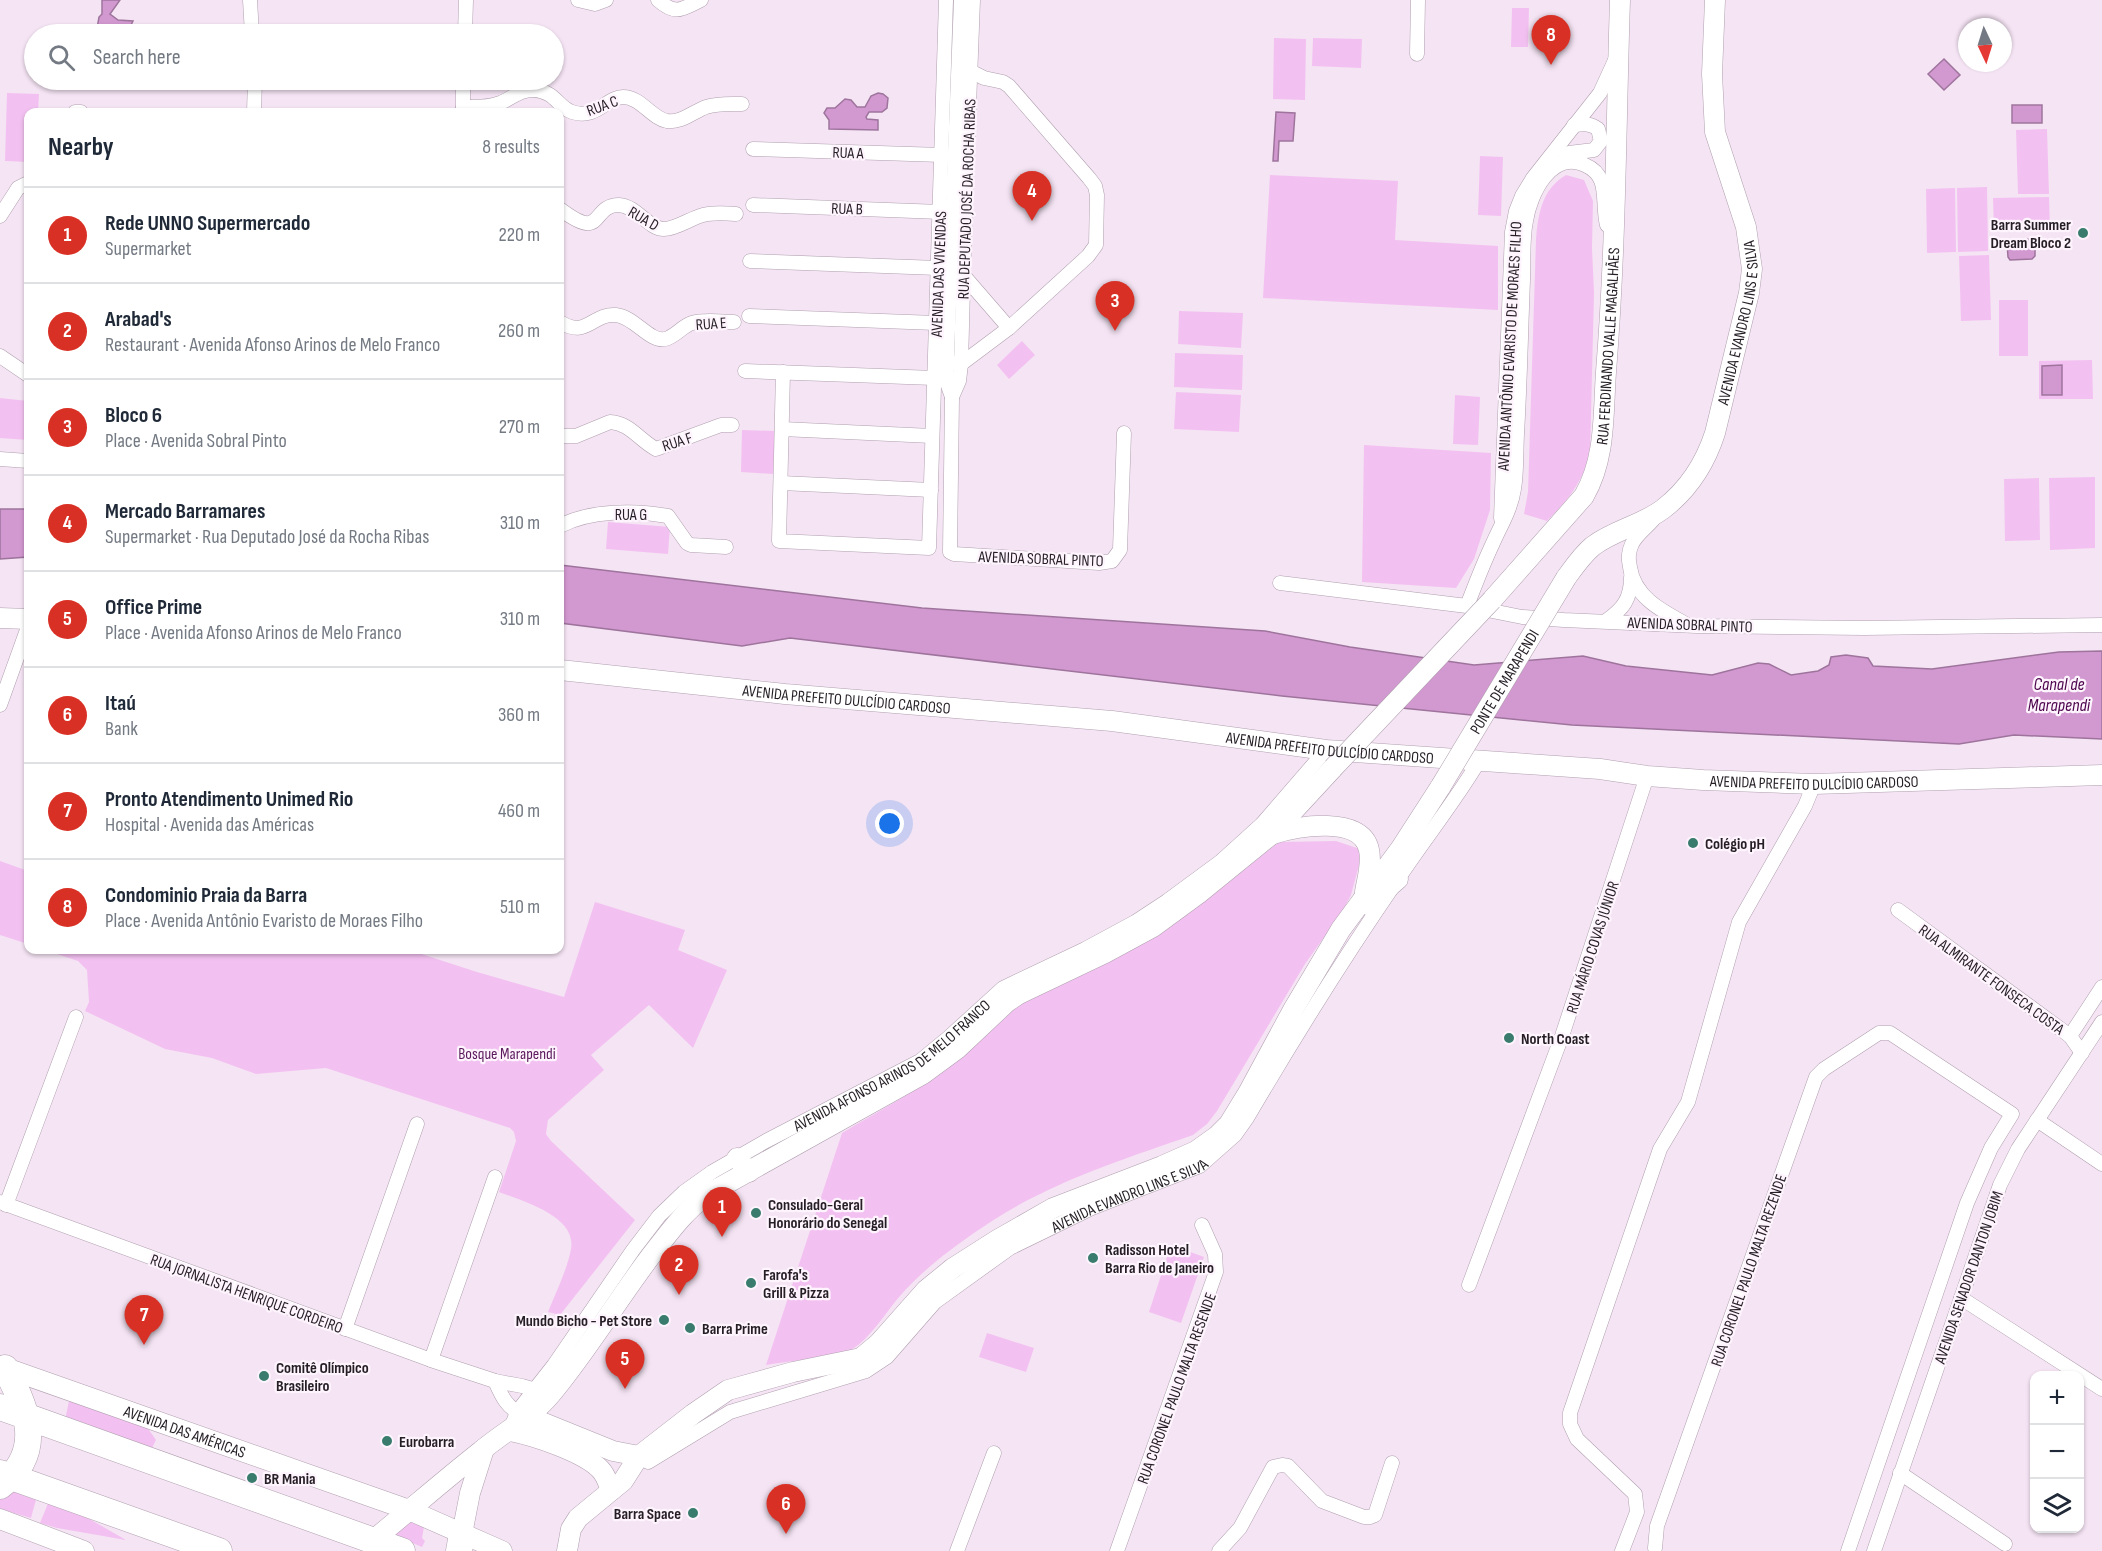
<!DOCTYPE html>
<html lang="en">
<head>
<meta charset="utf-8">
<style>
	:root { --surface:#fff; --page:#f6f6f7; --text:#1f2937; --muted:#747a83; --line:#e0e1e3; --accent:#d93025 }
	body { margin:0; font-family:"Sofia Sans Condensed",sans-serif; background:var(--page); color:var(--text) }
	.controls { position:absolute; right:18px; bottom:18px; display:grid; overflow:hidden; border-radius:12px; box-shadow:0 2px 4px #0004 }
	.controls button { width:54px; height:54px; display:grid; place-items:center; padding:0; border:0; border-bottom:2px solid var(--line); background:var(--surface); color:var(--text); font:30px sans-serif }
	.compass { position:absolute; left:1958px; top:18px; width:54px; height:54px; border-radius:50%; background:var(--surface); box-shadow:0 2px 4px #0004; rotate:176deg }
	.you { position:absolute; left:890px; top:824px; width:21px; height:21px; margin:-15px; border:4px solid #fff; border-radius:50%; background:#1a73e8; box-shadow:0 0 0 9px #1a73e833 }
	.badge { display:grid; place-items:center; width:39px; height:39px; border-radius:50%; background:var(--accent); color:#fff; font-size:20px; font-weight:700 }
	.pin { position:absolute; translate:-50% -50px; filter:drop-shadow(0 2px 3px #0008) }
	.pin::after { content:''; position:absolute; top:32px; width:21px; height:18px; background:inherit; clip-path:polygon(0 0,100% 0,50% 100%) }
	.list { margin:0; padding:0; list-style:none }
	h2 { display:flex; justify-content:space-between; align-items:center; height:78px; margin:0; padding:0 24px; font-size:26px }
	h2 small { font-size:20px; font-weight:400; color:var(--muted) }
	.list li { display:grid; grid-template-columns:39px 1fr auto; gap:18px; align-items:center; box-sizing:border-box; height:96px; padding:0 24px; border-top:2px solid var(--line) }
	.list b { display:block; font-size:22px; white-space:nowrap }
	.list p { margin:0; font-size:20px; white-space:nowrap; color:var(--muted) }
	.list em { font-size:20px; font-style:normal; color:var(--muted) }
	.icon { flex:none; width:33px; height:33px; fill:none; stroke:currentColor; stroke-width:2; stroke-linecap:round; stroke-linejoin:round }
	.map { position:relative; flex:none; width:2102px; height:1551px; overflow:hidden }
	.search { position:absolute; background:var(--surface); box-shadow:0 2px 4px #0004; left:24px; top:24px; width:540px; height:66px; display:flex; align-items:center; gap:15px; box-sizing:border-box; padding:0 21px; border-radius:33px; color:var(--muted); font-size:22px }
	.panel { position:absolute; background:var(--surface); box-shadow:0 2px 4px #0004; left:24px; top:108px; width:540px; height:846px; border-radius:12px }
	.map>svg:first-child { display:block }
</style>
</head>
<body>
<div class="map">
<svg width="2102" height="1551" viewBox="0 0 2102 1551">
	<rect width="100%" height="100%" fill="#f5e4f4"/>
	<!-- green -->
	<path fill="#f3c1f1" d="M1512,8H1529L1528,47H1511Z
		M1274,38L1306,39L1305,100L1273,99Z
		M1313,38L1362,39L1361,68L1312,66Z
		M7,93L39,94L38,112H28V162L5,161Z
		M2047,129L2049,194H2018L2016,130Z
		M1480,156L1503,157L1501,216L1478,215Z
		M1270,175L1398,181L1395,240L1498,246V310L1263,298Z
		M1566,175L1584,180L1593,201L1592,248L1594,293L1590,456C1580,485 1568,500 1547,521L1524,514L1528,492L1536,240C1538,214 1542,189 1566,175Z
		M1987,187L1988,251L1958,252L1957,188Z
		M1955,188L1956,252L1927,253L1926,189Z
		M2049,197L2050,228L1994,229L1993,198Z
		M1989,255L1991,320L1961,321L1959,256Z
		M1999,300H2028V356H1999Z
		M1179,311L1243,313L1241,348L1178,344Z
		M1022,341L1035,355L1009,379L997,365Z
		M1175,353L1243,355L1242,390L1174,387Z
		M2092,360L2093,399H2039V361Z
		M1176,392L1241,395L1239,432L1174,429Z
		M1455,395L1480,397L1478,445L1453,444Z
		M0,398L28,401V440L0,438Z
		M742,430L775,431L773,474L741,472Z
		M1364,445L1491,453L1490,510L1474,559L1456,588L1362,582Z
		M2095,477V548L2050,550L2049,478Z
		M2039,478L2040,540L2005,541L2004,479Z
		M608,522L670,527L668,554L606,549Z
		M1336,841L1363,850L1351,895L1342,912L1305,964L1217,1111L1207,1124L1193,1135C1124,1159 1054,1181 992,1221C960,1242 925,1267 900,1296C885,1313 871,1338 851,1350C842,1356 781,1362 766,1365L842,1133C882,1109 925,1087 962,1057C984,1040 1001,1018 1024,1002L1158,935L1204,902L1279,842Z
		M0,861L28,871V944L0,935Z
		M595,902L685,930L678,950L727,970L693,1048L649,1005L591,1055L604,1070L548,1120L546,1134L551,1141L635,1220L560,1315L548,1312C556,1292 567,1270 571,1249C577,1216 522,1201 499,1192L516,1141L514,1132L510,1128L326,1068L256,1074L212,1058L165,1049L85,1011L89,1002L87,970L78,961L45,950H345L361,954L363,950H409L477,972L564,997Z
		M1171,1245L1204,1257L1181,1323L1149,1312Z
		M987,1333L1034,1348L1026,1372L979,1357Z
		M69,1401L147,1427L156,1440L152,1448L65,1420Z
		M15,1489L37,1496L31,1518L0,1509V1499Z
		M49,1501L72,1509L126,1540L57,1528L40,1523Z
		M413,1521L424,1527L422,1538L425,1541L422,1547L391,1534Z"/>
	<!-- water -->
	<path fill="#d298d0" stroke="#9e749d" stroke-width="1.5" d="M102,0H120L110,14L118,20L133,21L131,25L107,30V34H96L99,17L102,14Z
		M1944,59L1960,75L1944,90L1928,74Z
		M878,93L883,94L888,98L887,108L882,112H869L866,117L867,119L878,120V130L829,129V120L824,113L827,108H835L845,99L851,100L857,107H865L871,96Z
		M2012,105H2042V123H2012Z
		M1276,112L1295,113L1293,141H1279L1278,161H1273Z
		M2032,239L2035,243V256L2032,259L2010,260L2008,257L2007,243L2010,240Z
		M2062,365V395H2042V366Z
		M0,509H28V557L0,559Z
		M560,565L922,608L1265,631L1350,647L1474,665L1583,656L1626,666L1712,675L1758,663L1769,664L1791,675L1818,671L1829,665L1831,657L1846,655L1868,658L1873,666L1932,669L2059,652L2102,651V739L2014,735L1959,744L1572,725L1282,696L790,638L742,646L560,623Z"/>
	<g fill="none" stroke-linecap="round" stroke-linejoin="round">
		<!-- street casing -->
		<g stroke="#b0a0af" stroke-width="15">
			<g id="street">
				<path d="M250,0L252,34"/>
				<path d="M578,0L595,4L606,0"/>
				<path d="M658,0C676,16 682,9 701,0"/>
				<path d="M973,0L965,212L961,364L959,381L952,397L950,552L954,554L1099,563L1112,561L1120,550L1124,433"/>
				<path d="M465,34L466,0"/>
				<path d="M1417,54L1418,0"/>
				<path d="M463,107C475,107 488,108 500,103C511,99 520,89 533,90C556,91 557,107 572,112C596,120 607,97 623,97C641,97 651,118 667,121C681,123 693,112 706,107C717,103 730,104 742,104"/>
				<path d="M75,112H81"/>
				<path d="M254,112L255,80"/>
				<path d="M463,112V80"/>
				<path d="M753,149L942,155"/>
				<path d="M1563,162L1569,153L1594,150L1601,141L1598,129C1590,123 1584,124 1574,125"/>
				<path d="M753,205L941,212"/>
				<path d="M560,209C605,243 590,205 619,205C637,206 648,229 664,229C676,229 691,218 703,215C713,212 725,213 736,214"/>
				<path d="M0,216L18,188L28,183"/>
				<path d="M750,261L938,268"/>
				<path d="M964,276L1009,328"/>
				<path d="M749,316L936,323"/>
				<path d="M560,322C587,339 592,313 616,315C635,317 649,342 665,339C675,337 682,326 692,323C705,319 722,322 734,322"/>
				<path d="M0,356L28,375"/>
				<path d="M947,362L961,364L1009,328L1088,256L1096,245L1097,195L1095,186L1089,178L1009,86L1003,82L984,78L970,71"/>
				<path d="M745,371L934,378"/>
				<path d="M783,372L779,541L929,548L946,0"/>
				<path d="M952,397L946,380L961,0"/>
				<path d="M782,429L932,436"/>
				<path d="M560,436H576L610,422C630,423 639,440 656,449L721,425H732"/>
				<path d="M0,459L28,461"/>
				<path d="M781,483L931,490"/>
				<path d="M1501,518L1512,232L1516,211L1522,196L1533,178L1600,93L1616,58"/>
				<path d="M1653,520C1646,528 1636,535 1632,544C1628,552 1628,559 1630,567C1634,597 1662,611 1686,624"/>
				<path d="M560,526C590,510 635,510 668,516L687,543L691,545L726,547"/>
				<path d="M1280,583L1467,606L1522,617L1564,620L1697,626L1864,628L2102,625"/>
				<path d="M1467,606C1475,585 1483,564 1493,543C1501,525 1511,509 1514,489C1517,471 1516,452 1517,434C1520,383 1521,331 1523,280C1524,261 1522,240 1526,221C1530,194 1552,149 1585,165C1611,176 1601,202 1607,225"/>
				<path d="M1606,621C1623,609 1631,599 1631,577"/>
				<path d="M0,705L28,627"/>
				<path d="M1898,910L2070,1036L2082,1053"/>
				<path d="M2070,1036L2102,987"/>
				<path d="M2037,1120L2102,1164"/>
				<path d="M0,1202L431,1360L495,1381L522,1386L543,1392"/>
				<path d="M6,1205L76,1017"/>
				<path d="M1469,1285L1562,1036L1647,776"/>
				<path d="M1961,1298L2102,1389"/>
				<path d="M345,1329L417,1124"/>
				<path d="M431,1360L495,1177"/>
				<path d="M495,1381C502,1397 507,1408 523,1415"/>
				<path id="s1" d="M511,1428L517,1412L554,1365L633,1250L659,1216L684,1192L712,1172L766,1141L920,1061L948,1038L1003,988L1085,949L1135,922L1167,901L1220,862L1262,824L1326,750"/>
				<path id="s2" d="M639,1456L648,1462L730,1412L866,1371L887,1357L935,1302L1010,1248L1092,1208L1200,1166L1235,1135L1247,1118C1294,1038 1343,959 1396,882C1423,841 1454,803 1479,761"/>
				<path d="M1900,1473L2005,1544"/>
				<path d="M1655,1548L1657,1526L1816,1077L1824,1069L1879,1033H1890L2012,1114L1991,1148L1967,1203L1848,1551"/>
				<path d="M957,1551L994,1453"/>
				<path d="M1117,1551L1216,1272L1215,1254L1202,1225"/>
				<path d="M1219,1551L1240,1528L1273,1467L1282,1465L1288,1466L1322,1501L1364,1517H1370L1375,1515L1392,1463"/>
				<path d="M1622,1551L1637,1512L1635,1494L1577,1439L1570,1424V1413L1660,1149L1688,1102L1739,922L1805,806L1814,784"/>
				<path d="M1874,1551L2000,1185L2018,1149L2102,1022"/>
			</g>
		</g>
		<!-- secondary casing -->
		<g stroke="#b0a0af" stroke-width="21">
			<g id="secondary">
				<path id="s3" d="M1566,578C1574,567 1582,555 1593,546C1614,530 1642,525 1663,509C1689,489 1705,464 1715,433L1749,293L1752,269L1746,227L1715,132L1712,74L1715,0"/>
				<path id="s4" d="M1492,600L1584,496C1606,458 1603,414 1606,372C1616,248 1616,124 1620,0"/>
				<path d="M0,618L28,619"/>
				<path id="s5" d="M560,670L785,694L1112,721L1326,750L1600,769L1647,776L1703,780L1814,784L2102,775"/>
				<path d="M1273,834C1298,826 1362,815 1369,850C1372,864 1367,879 1365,892"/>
				<path d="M1368,905L1398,879"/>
				<path d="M737,1158L749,1172"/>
				<path id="s6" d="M0,1366L409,1510L502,1551"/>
				<path d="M529,1417L613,1451L639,1456"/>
				<path d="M510,1431C535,1436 583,1452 600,1469C606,1475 608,1483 611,1490"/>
				<path d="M0,1519L84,1551"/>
				<path d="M462,1534L470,1493L484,1449"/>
				<path d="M372,1541C409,1511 444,1480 481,1451C505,1431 531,1418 551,1394C587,1351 616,1302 650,1257C668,1234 684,1211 708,1194L923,1074L957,1049L1007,1002L1019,994L1105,953L1153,927L1198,894L1272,834L1333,768"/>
				<path d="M567,1551L571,1529L578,1518L623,1481L639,1456L693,1414L728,1390L793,1372L861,1358L879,1343L926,1290L953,1268L997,1240L1053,1208L1162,1166L1196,1151L1217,1136L1229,1124L1248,1093L1294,1008L1341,929L1401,848L1441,786"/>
			</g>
		</g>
		<!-- highway casing -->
		<g stroke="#b0a0af" stroke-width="27">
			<path id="highway" d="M0,1407L402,1551
				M0,1473L219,1551
				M0,1486C45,1453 28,1409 5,1368
				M459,1551L462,1534"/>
		</g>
		<!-- street -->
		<use href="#street" stroke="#fff" stroke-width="14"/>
		<!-- secondary -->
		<use href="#secondary" stroke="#fff" stroke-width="20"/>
		<!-- highway -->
		<use href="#highway" stroke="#fff" stroke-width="26"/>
		<!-- secondary-bridge casing -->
		<g stroke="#b0a0af" stroke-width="21" stroke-linecap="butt">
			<g id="secondary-bridge">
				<path d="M1333,768L1492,600"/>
				<path id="s7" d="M1441,786L1566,578"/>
			</g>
		</g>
		<!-- secondary-bridge -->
		<use href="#secondary-bridge" stroke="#fff" stroke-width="20"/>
	</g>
	<!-- markers -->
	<g fill="#397c6e" stroke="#fef4fd" stroke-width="2">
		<circle cx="2083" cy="233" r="6"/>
		<circle cx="1693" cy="843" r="6"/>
		<circle cx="1509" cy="1038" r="6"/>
		<circle cx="756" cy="1213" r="6"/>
		<circle cx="1093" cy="1258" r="6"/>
		<circle cx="751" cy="1283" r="6"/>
		<circle cx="664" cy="1320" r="6"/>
		<circle cx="690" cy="1328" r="6"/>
		<circle cx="264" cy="1376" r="6"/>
		<circle cx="387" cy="1441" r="6"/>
		<circle cx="252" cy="1478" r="6"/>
		<circle cx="693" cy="1513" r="6"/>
	</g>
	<g text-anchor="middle" stroke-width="4.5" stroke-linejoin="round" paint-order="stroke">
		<!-- street labels -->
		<g font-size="16" fill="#251f25" stroke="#fef4fd">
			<text transform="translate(602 105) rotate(-20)" y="6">RUA C</text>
			<text transform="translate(848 152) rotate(2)" y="6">RUA A</text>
			<text transform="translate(966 199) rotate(-88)" y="6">RUA DEPUTADO JOSÉ DA ROCHA RIBAS</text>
			<text transform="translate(847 208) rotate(2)" y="6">RUA B</text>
			<text transform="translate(644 218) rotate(30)" y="6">RUA D</text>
			<text transform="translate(938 274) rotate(-88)" y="6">AVENIDA DAS VIVENDAS</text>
			<text dy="6" stroke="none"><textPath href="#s3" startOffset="328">AVENIDA EVANDRO LINS E SILVA</textPath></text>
			<text transform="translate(711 323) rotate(-4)" y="6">RUA E</text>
			<text transform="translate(1509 346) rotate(-87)" y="6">AVENIDA ANTÔNIO EVARISTO DE MORAES FILHO</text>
			<text dy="6" stroke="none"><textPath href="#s4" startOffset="292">RUA FERDINANDO VALLE MAGALHÃES</textPath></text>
			<text transform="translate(677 441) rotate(-18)" y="6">RUA F</text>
			<text x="631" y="520">RUA G</text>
			<text transform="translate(1041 558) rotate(2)" y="6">AVENIDA SOBRAL PINTO</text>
			<text transform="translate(1690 624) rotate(2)" y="6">AVENIDA SOBRAL PINTO</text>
			<text dy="6" stroke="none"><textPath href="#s7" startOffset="122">PONTE DE MARAPENDI</textPath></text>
			<text dy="6" stroke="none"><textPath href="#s5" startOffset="288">AVENIDA PREFEITO DULCÍDIO CARDOSO</textPath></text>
			<text dy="6" stroke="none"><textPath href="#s5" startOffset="774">AVENIDA PREFEITO DULCÍDIO CARDOSO</textPath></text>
			<text dy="6" stroke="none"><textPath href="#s5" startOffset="1260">AVENIDA PREFEITO DULCÍDIO CARDOSO</textPath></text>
			<text transform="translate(1592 947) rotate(-72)" y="6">RUA MÁRIO COVAS JÚNIOR</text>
			<text transform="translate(1992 979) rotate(36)" y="6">RUA ALMIRANTE FONSECA COSTA</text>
			<text dy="6" stroke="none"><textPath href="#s1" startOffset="538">AVENIDA AFONSO ARINOS DE MELO FRANCO</textPath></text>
			<text dy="6" stroke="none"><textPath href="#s2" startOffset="570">AVENIDA EVANDRO LINS E SILVA</textPath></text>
			<text transform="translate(1748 1270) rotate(-71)" y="6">RUA CORONEL PAULO MALTA REZENDE</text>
			<text transform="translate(1968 1277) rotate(-71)" y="6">AVENIDA SENADOR DANTON JOBIM</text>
			<text transform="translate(247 1293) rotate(20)" y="6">RUA JORNALISTA HENRIQUE CORDEIRO</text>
			<text transform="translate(1176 1388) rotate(-70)" y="6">RUA CORONEL PAULO MALTA RESENDE</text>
			<text dy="6" stroke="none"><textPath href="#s6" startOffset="196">AVENIDA DAS AMÉRICAS</textPath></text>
		</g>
		<!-- poi labels -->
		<g font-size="16" font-weight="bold" fill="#251f25" stroke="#fef4fd" text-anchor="start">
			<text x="2071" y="230" text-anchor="end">Barra Summer<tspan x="2071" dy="18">Dream Bloco 2</tspan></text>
			<text x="1705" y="849">Colégio pH</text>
			<text x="1521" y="1044">North Coast</text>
			<text x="768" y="1210">Consulado-Geral<tspan x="768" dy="18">Honorário do Senegal</tspan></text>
			<text x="1105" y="1255">Radisson Hotel<tspan x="1105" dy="18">Barra Rio de Janeiro</tspan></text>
			<text x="763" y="1280">Farofa's<tspan x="763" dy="18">Grill &amp; Pizza</tspan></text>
			<text x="652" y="1326" text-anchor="end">Mundo Bicho - Pet Store</text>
			<text x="702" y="1334">Barra Prime</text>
			<text x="276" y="1373">Comitê Olímpico<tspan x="276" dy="18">Brasileiro</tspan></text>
			<text x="399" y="1447">Eurobarra</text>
			<text x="264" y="1484">BR Mania</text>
			<text x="681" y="1519" text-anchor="end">Barra Space</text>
		</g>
		<!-- park labels -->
		<g font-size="16" fill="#5b185c" stroke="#fef4fd">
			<text x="507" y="1059">Bosque Marapendi</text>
		</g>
		<!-- water labels -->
		<g font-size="18" font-style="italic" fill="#4d054d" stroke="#fef4fd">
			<text x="2059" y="690">Canal de<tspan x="2059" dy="21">Marapendi</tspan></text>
		</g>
	</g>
</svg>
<div class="controls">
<button>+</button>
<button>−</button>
<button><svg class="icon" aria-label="layers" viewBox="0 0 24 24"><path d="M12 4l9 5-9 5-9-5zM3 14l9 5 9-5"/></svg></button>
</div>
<svg class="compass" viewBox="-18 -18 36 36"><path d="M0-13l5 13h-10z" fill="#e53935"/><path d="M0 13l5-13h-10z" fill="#747a83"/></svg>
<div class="you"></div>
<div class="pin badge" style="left:722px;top:1237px">1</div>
<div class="pin badge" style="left:679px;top:1295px">2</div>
<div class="pin badge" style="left:1115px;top:331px">3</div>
<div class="pin badge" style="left:1032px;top:221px">4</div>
<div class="pin badge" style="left:625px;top:1389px">5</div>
<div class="pin badge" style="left:786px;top:1534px">6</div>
<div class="pin badge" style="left:144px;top:1345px">7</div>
<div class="pin badge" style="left:1551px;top:65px">8</div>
<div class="search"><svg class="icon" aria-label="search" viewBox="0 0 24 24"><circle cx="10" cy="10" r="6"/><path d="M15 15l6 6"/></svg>Search here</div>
<section class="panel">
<h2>Nearby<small>8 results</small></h2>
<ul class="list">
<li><span class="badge">1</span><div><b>Rede UNNO Supermercado</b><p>Supermarket</p></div><em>220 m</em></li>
<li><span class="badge">2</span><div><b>Arabad's</b><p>Restaurant · Avenida Afonso Arinos de Melo Franco</p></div><em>260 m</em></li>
<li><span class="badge">3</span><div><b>Bloco 6</b><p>Place · Avenida Sobral Pinto</p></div><em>270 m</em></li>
<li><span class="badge">4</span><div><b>Mercado Barramares</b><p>Supermarket · Rua Deputado José da Rocha Ribas</p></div><em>310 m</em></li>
<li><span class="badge">5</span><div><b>Office Prime</b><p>Place · Avenida Afonso Arinos de Melo Franco</p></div><em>310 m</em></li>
<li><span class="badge">6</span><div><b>Itaú</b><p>Bank</p></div><em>360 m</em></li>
<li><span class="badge">7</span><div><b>Pronto Atendimento Unimed Rio</b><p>Hospital · Avenida das Américas</p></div><em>460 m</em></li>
<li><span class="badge">8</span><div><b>Condominio Praia da Barra</b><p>Place · Avenida Antônio Evaristo de Moraes Filho</p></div><em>510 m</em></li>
</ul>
</section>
</div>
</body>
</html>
